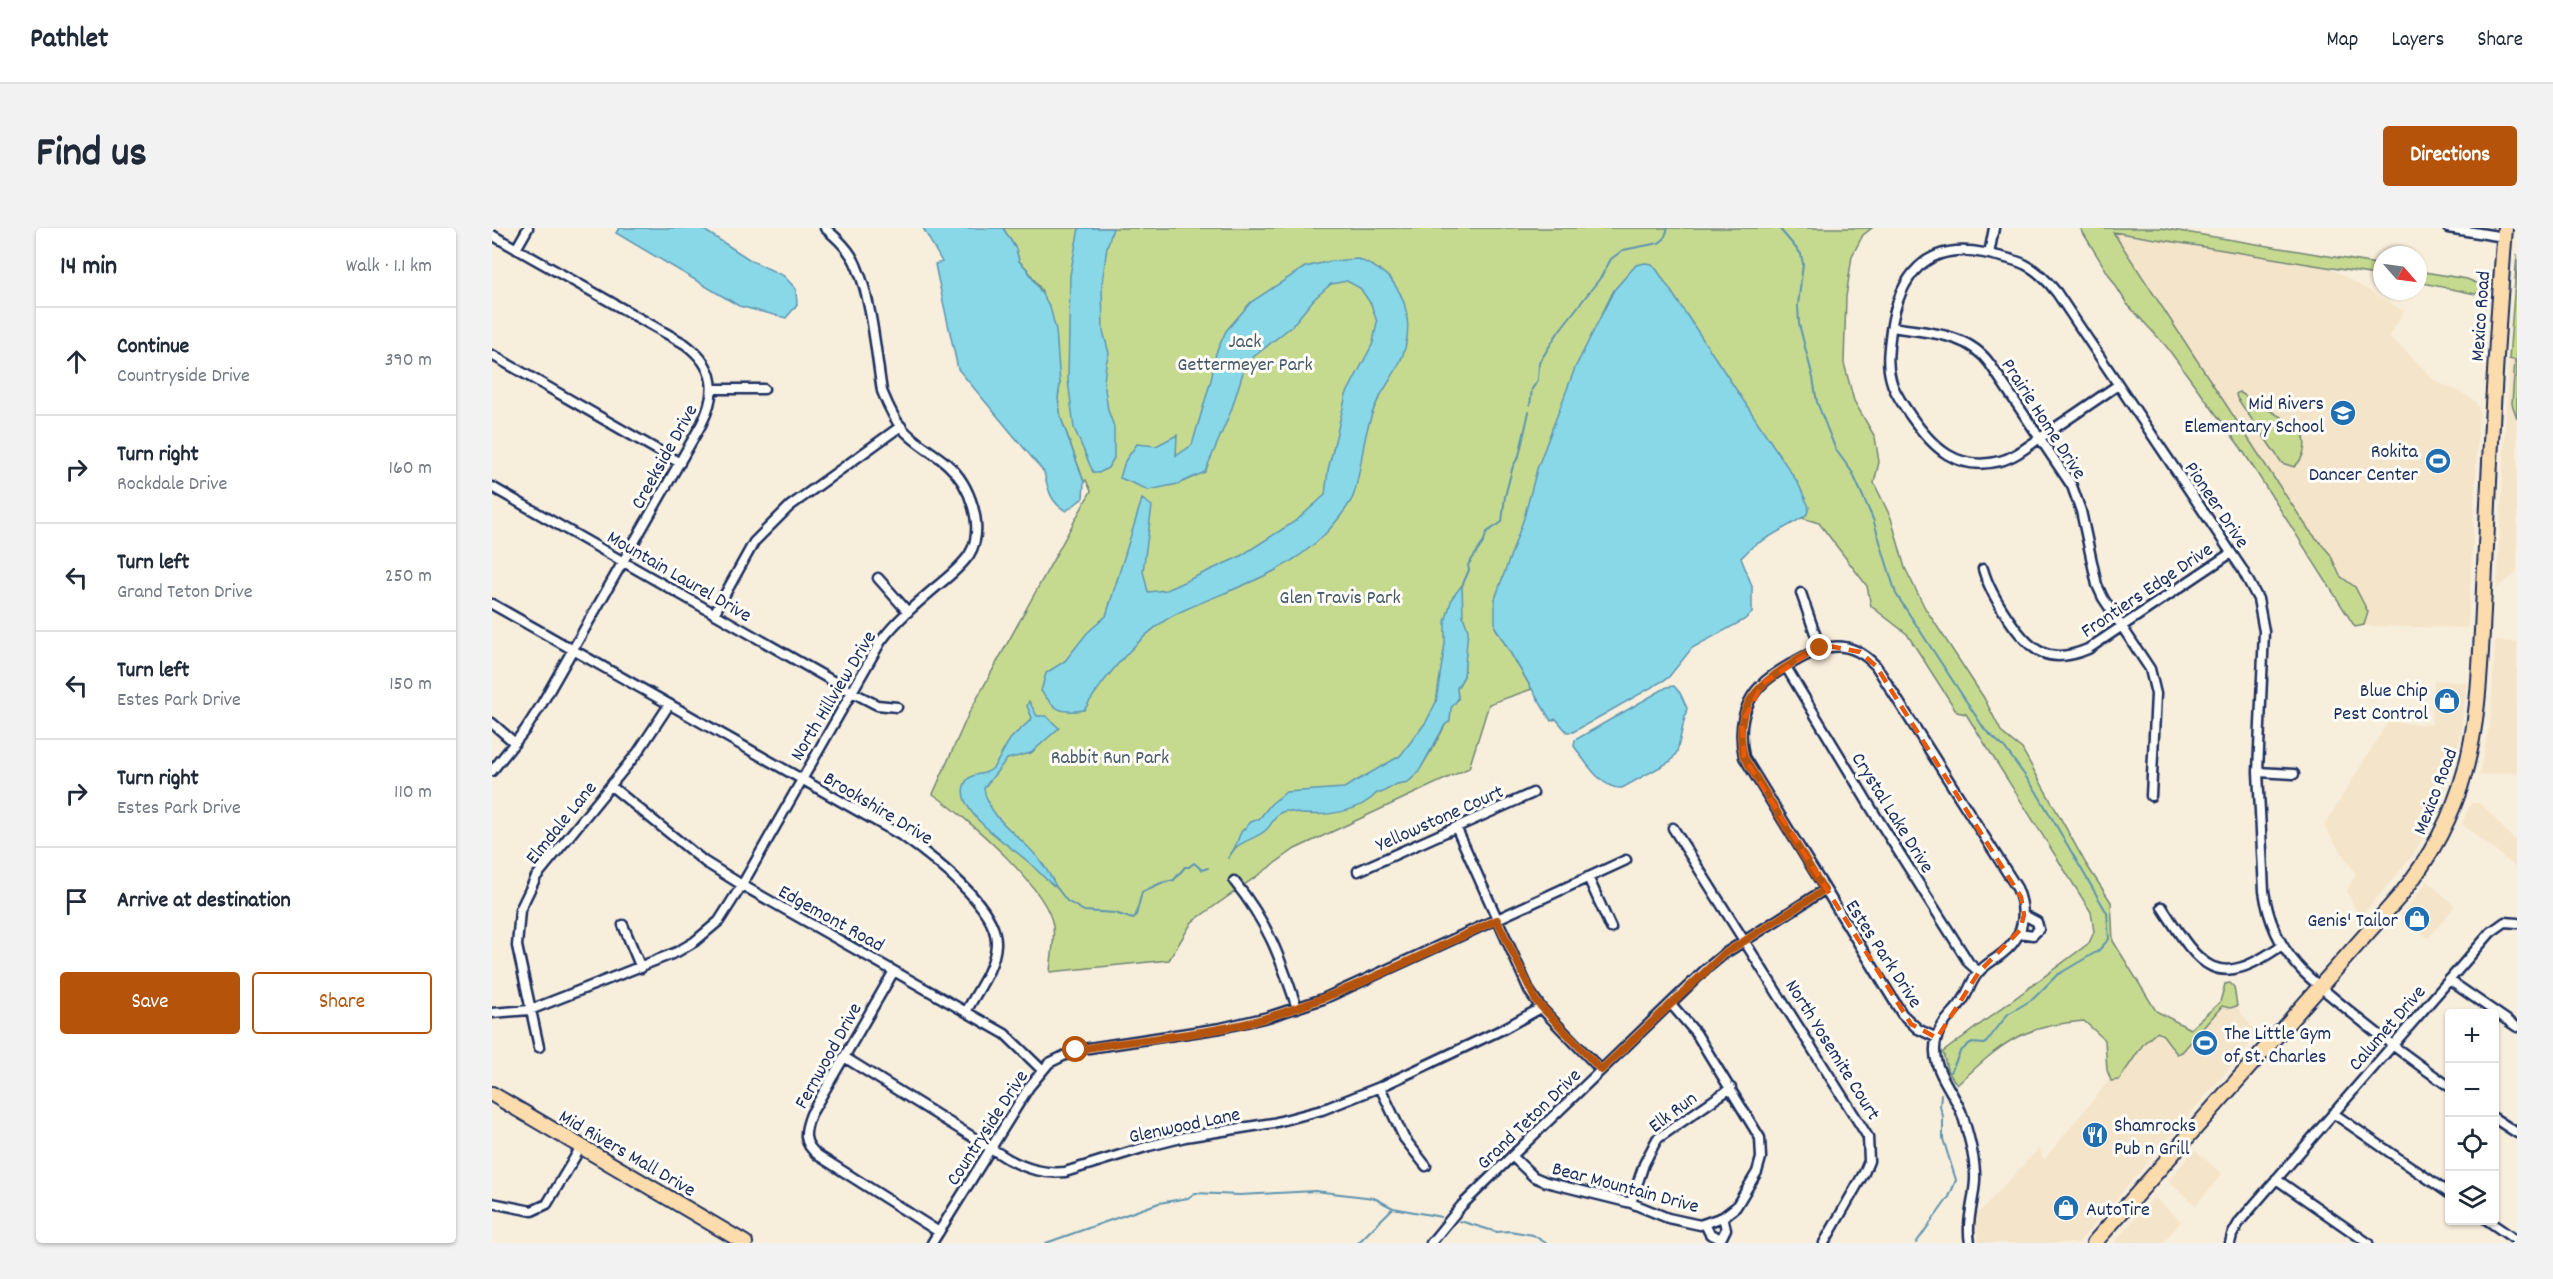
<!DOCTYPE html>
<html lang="en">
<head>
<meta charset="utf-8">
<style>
	:root { --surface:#fff; --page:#f2f2f3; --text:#1f2937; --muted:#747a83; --line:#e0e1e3; --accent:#b45309 }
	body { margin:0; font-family:Dekko,sans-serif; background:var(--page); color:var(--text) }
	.controls { position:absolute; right:18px; bottom:18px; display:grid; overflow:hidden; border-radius:6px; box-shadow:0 2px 4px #0004 }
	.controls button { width:54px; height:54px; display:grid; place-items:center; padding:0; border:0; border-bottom:2px solid var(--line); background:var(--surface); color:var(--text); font:30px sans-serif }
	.compass { position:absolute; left:1881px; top:18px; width:54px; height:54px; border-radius:50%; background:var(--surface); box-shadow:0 2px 4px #0004; rotate:118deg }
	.stop { position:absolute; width:18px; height:18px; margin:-14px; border:4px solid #b45309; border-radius:50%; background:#fff }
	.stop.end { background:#b45309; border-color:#fff; box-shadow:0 2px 6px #0008 }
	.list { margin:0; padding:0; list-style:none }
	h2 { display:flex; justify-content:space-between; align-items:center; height:78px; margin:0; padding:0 24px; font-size:26px }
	h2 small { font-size:20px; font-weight:400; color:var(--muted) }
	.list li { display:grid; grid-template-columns:39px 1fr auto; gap:18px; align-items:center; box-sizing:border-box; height:108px; padding:0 24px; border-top:2px solid var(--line) }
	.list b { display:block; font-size:22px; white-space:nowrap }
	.list p { margin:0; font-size:20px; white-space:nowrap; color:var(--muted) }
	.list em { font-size:20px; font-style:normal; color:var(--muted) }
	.actions { display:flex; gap:12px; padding:18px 24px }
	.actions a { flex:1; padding:14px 0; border:2px solid var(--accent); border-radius:6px; text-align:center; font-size:21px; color:var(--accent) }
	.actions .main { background:var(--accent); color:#fff }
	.icon { flex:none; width:33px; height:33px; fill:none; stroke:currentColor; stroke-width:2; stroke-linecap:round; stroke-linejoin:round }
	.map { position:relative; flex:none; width:2025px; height:1015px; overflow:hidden; border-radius:6px }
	header { display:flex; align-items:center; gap:36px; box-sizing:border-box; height:84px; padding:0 30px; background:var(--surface); border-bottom:2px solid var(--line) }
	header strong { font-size:28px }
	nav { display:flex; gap:33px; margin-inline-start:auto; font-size:21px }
	.intro { display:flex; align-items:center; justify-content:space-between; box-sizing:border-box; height:144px; padding:0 36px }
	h1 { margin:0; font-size:42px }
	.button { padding:15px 27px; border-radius:6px; background:var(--accent); color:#fff; font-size:21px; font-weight:700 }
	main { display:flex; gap:36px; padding:0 36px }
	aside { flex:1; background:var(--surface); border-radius:6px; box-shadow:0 2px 4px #0004 }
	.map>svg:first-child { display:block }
</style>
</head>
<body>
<header>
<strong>Pathlet</strong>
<nav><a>Map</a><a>Layers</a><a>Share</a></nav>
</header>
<div class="intro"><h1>Find us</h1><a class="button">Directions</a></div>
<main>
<aside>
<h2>14 min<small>Walk · 1.1 km</small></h2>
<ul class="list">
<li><svg class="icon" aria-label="ahead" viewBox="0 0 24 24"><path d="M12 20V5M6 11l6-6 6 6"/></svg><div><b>Continue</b><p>Countryside Drive</p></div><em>390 m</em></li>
<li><svg class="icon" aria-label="right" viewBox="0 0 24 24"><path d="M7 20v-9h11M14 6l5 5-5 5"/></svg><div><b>Turn right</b><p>Rockdale Drive</p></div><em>160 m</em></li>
<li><svg class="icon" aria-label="left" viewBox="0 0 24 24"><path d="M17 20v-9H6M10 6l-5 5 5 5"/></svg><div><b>Turn left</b><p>Grand Teton Drive</p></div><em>250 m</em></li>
<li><svg class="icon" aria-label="left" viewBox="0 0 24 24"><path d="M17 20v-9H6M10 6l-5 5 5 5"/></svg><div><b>Turn left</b><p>Estes Park Drive</p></div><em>150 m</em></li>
<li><svg class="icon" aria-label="right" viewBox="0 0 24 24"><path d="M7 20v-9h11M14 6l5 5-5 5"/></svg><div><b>Turn right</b><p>Estes Park Drive</p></div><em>110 m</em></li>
<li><svg class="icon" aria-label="arrive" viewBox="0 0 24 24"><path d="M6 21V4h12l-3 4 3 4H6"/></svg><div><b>Arrive at destination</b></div></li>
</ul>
<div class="actions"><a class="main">Save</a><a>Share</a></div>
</aside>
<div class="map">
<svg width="2025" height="1015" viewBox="0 0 2025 1015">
	<rect width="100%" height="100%" fill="#f8eedc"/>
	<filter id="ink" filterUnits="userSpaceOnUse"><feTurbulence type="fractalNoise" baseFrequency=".0167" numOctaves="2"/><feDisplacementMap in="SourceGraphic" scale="12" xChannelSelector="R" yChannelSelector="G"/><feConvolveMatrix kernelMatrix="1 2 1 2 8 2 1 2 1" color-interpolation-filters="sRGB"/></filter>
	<g filter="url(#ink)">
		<!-- built -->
		<path fill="#f4e4c9" d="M1605,0L1815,27L1912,83L1897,109L1912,121L1943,153L1976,168L1984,174L1987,182L1976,400L1868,398Z
			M2017,131H2025V344L2005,360Z
			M2003,412L2025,414V547L2021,544L1987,547L1999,489Z
			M1942,452L1975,455L1969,506L1959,546L1941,592L1921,627L1868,690L1855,663L1864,646L1832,598L1896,494L1940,497Z
			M1979,575H1986L1993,580L2025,615V640L1970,596Z
			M1936,653L1963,678L1936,710L1909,687Z
			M1734,772L1746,781L1766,807L1586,1015H1487L1484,997L1486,986L1547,920L1552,932L1665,794L1686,827Z
			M1703,922L1730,946L1704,977L1676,953Z
			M1662,969L1689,993L1671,1015H1622Z"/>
		<!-- green -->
		<path fill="#c6da8f" stroke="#708476" stroke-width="1.5" fill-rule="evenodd" d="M511,0H1380L1371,7L1360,28L1354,69L1352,135L1362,173L1383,209L1387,234L1382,255L1399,290L1413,340L1433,380L1492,470L1510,505L1530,521L1594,636L1619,674L1621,713L1664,783L1698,801L1728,774L1733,756L1738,755L1742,759L1745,778L1738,780L1730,778L1690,824L1685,826L1671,807L1665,804L1652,815L1627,852L1619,853L1615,842L1613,812L1592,793C1528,798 1510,815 1465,857L1455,842L1451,824L1597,715L1602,704L1599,684L1474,486L1465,484L1415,406L1379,378L1375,358L1327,295L1310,290L1315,286L1003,399L1040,461L997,476L977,540L803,621L700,694L677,732L558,744C559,730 563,712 561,698C556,660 473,588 441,566L477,485L599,263L594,252L592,254L569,190L566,170L568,156L550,63L535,41L527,33L524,21ZM974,418L972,448L965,460L966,471L958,480C960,490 927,546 918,552C914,555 909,555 905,556L946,486Z
			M1588,0H1669L1890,37V48L1621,4L1786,256L1817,302L1838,326L1848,348L1863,359L1876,384L1872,397L1863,399L1749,220L1674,118L1635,76Z
			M2025,26V190L2020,176L2023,132L2017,131Z
			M1926,43L1975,51L1987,56L1988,63L1983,66L1926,54Z
			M1747,164L1809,201C1816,214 1813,230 1802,239L1790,235L1745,170L1744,166Z"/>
		<!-- water -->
		<path fill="#89d8e7" stroke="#5d94b0" stroke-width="1.5" d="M127,0H209L260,33L292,48L304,61L305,77L294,90L247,78L124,5Z
			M431,0H511L524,21L527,33L535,41L558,79L564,102L568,156L566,170L569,190L592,254L591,270L574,283C558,274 556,261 552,244L466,141L445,46L443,36L450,34Z
			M587,0H621L615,19L610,56L611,103L617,125L614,136L612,154L616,182L622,199V230L616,240L607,245L601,244L582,200L576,152L578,47Z
			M866,31C879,37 895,44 903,57C920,81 919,113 906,138C895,159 884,170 877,195C870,218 869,243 862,266C859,276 841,298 833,306C793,347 740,360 690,383C652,400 614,447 592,482C567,486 564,482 549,463L554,445L573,433L595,405L614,388L650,271L660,278L651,343L656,364L674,362L747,329L805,292L833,267L836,242L854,167L881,115L885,94L879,76L868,60L855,53L839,56L822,71L800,98L754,135L739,183L713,244L686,256L657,262L628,250L633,233L645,216L664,218L685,207L684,228L700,217L719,152L724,125L734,103L759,74L813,39L839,33Z
			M1153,35L1160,36L1165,42L1306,255L1317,279L1315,286L1310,290L1261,318L1249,330L1260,358V385L1252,392L1200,420L1176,450L1081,504H1075L1064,491L1059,493L1003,399V371L1032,290L1045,241L1083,140L1122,62L1144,37Z
			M970,357L971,388L976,402L972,448L965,460L966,471L959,480L958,493L953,497L926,545L916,554L905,556L889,565H885C867,584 837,588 811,586C805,586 799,582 793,583C784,584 780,597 774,602C764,611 751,612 742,621L749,604L759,594L767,591L779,576L794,564L852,560L908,528L934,494L944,474L953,415V394L960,370Z
			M1182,458L1188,465L1195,480L1185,524L1179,533L1130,560C1110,562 1092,532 1082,518L1083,512L1175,459Z
			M537,473L545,488H554L567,500L539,525L515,531L492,560C496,588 520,602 539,622C550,633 558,646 565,660C553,652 545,641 534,632C519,618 455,580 475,552C481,544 492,548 500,541C507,533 511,522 517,513C523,504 533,499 540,490L535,478Z"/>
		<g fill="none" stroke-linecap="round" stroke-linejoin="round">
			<!-- stream -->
			<path stroke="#5d94b0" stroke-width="2" d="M1287,0L1309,26L1311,36L1306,77L1307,96L1321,150L1325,174L1335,200L1344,222L1360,244L1381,291L1404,366L1493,502L1513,520L1544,563L1615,685L1617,711L1606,723L1565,747L1541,771L1516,786L1493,816L1478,815L1468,824L1459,844
				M1038,177L1040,161L1046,152L1047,135L1067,103L1109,49L1119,31L1131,22L1167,15L1172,11L1176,0
				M970,358L977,342L976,337L991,315L995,304L1010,294L1013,268L1021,238L1027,228L1037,184
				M736,630L743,620
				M565,660L575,673L592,683L623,685L641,691L644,687L650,664L669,655L682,652L693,639H697L702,635L710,642L716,640
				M968,993L1005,1004L1018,1003L1041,1007L1054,1015
				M554,1015L667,975L696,970L703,965L747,967L823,963L882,970L901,980L949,989
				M866,1015L901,980
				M1424,1015L1457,969L1464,952L1451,911V888L1448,879L1449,866"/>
			<!-- minor casing -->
			<g stroke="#1b2f5e" stroke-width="13">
				<path id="minor" d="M1956,0L2012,9
					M0,7L193,116C224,139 226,164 209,197L48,479L33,502L0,543
					M24,21L36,0
					M1497,26L1502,0
					M1400,99C1435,105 1475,104 1498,136L1580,258L1589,283L1605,357L1611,370L1658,441L1664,466L1659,568
					M0,127L188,235
					M1626,157C1601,174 1576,191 1551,208C1537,217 1524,229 1508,233C1465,244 1441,220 1418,187C1411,176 1402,165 1399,152C1394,135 1397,119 1399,102C1407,49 1433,13 1492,25C1527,32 1543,36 1565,65L1750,341L1766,371L1772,403L1766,544L1772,663C1776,691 1787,717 1806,738C1817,751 1831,761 1844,772C1881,803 1918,831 1958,859
					M221,161H272
					M0,259L360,464L385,477L405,479
					M1491,341C1496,359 1505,374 1516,390C1538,423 1556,438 1596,421L1739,325
					M386,350L416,384
					M1309,365L1328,420
					M0,376L412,609C440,629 506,679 504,716C503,740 485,763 474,784
					M222,386L262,314L298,278L409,198
					M1294,439L1384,588L1477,735L1487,744
					M0,495L23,515
					M1766,544L1802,546
					M119,558L213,634L250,657L513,806L550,842
					M964,599L1038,764L1049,780L1109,842
					M1181,600L1376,909L1377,933L1372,945L1332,1015
					M866,643L1041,565
					M1096,649L1119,700
					M742,653C776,695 788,729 805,780
					M1670,679C1708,738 1723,765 1790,717
					M131,697L149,740
					M1527,705L1541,707L1547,701L1545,694L1532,687
					M402,743L319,886C312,904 310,915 327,928L447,1004
					M1957,752L2025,799
					M0,785L38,782L185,724L202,714L227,693L250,657L389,413C404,393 424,376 444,359C455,350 468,340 477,327C494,300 478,256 455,236C440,223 422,215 409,199C400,188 395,175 390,163C384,126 380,73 365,39C359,23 346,11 333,0
					M1445,810L1426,801L1410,786L1252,529C1248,510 1248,492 1257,474C1265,457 1280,447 1297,437C1328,418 1355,407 1384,438L1525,660C1535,684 1533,707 1511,725C1503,732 1493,736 1486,745C1478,754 1476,767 1468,776C1460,787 1449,795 1445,809C1435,840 1463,862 1471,889C1477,908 1484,932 1483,952C1482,974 1474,993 1478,1015
					M47,819L25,718L28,682L44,649L146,524L177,477
					M352,829L516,931C535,941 552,946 573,944L657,918L693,909L781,895L830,882L888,859L1011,801L1049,780
					M888,859L912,910L934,938
					M1841,885L1958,966
					M2002,890L2025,905
					M1020,928L1042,949L1054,954L1139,975L1176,990L1208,997L1231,989L1244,979L1265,944L1269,930L1268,910L1204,805L1179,776
					M1784,951L1876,1015
					M0,975L40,983L55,976L89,919
					M1139,975L1152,936L1165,911L1239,860
					M1995,992L2025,1013
					M1213,996L1218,1006L1229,1011L1234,1001L1231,989
					M440,1015L537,859L557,835L584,822L729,800L776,789L831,771L1134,632
					M939,1015L970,977L1020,928L1214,741L1232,726L1332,662
					M1738,1015L1740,1007L1748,993L1999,704L2013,694L2025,695"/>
			</g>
			<!-- primary casing -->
			<g stroke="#1b2f5e" stroke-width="18">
				<path id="primary" d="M0,866L253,1015
					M1602,1015L1907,669C1977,582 1985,510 1990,403C1992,360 1994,318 1996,276C2000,184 2006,92 2013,0"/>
			</g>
			<!-- minor -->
			<use href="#minor" stroke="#fdfcf7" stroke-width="8"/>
			<!-- primary -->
			<use href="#primary" stroke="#fcdcac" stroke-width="14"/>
		</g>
	</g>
	<g fill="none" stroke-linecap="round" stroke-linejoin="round" filter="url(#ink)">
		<!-- route -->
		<path stroke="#b45309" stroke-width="8" d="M584,822C641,811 700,809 756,795C843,772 923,729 1005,692L1044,773L1109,842L1232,726L1332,662L1252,529C1241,483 1261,459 1299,436C1308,430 1317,424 1328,420"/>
	</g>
	<!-- marked area -->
	<path fill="none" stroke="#e8590c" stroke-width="4.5" stroke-dasharray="12 8" stroke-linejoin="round" d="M1337,418L1368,424L1384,438L1529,669L1532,687L1528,702L1487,744L1445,810L1419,796L1252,529L1250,495L1271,455L1320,423Z"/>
	<!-- icons -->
	<defs>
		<g id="school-disc" transform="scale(1.35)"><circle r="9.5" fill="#1f6fb2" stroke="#fdfcf7"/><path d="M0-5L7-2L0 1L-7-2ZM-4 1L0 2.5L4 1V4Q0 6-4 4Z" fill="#fff"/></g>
		<g id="stadium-disc" transform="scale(1.35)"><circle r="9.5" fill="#1f6fb2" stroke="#fdfcf7"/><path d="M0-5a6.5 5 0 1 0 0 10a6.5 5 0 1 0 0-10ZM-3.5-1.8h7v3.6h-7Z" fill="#fff"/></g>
		<g id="shop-disc" transform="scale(1.35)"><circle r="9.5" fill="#1f6fb2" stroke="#fdfcf7"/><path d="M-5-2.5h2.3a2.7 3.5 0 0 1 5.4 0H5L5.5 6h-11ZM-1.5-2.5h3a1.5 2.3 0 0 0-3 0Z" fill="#fff"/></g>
		<g id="restaurant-disc" transform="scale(1.35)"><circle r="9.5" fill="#1f6fb2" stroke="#fdfcf7"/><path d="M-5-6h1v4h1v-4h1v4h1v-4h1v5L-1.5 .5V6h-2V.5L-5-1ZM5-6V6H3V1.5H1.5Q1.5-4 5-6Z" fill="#fff"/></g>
	</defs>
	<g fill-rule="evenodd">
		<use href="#school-disc" x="1851" y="185"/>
		<use href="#stadium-disc" x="1946" y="233"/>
		<use href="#shop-disc" x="1955" y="473"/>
		<use href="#shop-disc" x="1925" y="691"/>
		<use href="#stadium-disc" x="1713" y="815"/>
		<use href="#restaurant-disc" x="1603" y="907"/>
		<use href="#shop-disc" x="1574" y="980"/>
	</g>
	<g text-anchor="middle" stroke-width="6" stroke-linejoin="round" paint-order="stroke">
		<!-- street labels -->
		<g font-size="20" fill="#1b2f5e" stroke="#fdfcf7">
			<text transform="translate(1987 88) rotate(-86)" y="7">Mexico Road</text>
			<text transform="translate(1553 190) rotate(57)" y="7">Prairie Home Drive</text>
			<text transform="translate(171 228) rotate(-61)" y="7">Creekside Drive</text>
			<text transform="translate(1726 276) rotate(56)" y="7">Pioneer Drive</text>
			<text transform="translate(188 347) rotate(30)" y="7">Mountain Laurel Drive</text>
			<text transform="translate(1654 361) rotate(-34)" y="7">Frontiers Edge Drive</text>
			<text transform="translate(340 467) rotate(-59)" y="7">North Hillview Drive</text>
			<text transform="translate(1942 563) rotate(-69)" y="7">Mexico Road</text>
			<text transform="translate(387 579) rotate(31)" y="7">Brookshire Drive</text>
			<text transform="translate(1402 584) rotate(58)" y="7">Crystal Lake Drive</text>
			<text transform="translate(947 589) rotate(-24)" y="7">Yellowstone Court</text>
			<text transform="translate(68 594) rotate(-51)" y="7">Elmdale Lane</text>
			<text transform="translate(340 689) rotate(29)" y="7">Edgemont Road</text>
			<text transform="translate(1393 725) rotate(57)" y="7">Estes Park Drive</text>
			<text transform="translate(1894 799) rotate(-49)" y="7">Calumet Drive</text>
			<text transform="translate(1342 821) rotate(58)" y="7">North Yosemite Court</text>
			<text transform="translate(335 827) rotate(-61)" y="7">Fernwood Drive</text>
			<text transform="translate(1180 883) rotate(-37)" y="7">Elk Run</text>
			<text transform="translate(1036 890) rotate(-44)" y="7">Grand Teton Drive</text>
			<text transform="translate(692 896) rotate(-12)" y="7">Glenwood Lane</text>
			<text transform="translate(494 899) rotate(-57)" y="7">Countryside Drive</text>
			<text transform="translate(136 924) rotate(30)" y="7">Mid Rivers Mall Drive</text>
			<text transform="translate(1134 958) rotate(15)" y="7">Bear Mountain Drive</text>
		</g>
		<!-- park labels -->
		<g font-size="20" fill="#465a6a" stroke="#fdfcf7">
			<text x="753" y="119">Jack<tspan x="753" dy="23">Gettermeyer Park</tspan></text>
			<text x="848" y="375">Glen Travis Park</text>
			<text x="618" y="535">Rabbit Run Park</text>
		</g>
		<!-- poi labels -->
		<g font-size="20" fill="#1b2f5e" stroke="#fdfcf7" text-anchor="end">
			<text x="1832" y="181">Mid Rivers<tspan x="1832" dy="23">Elementary School</tspan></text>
			<text x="1926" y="229">Rokita<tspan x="1926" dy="23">Dancer Center</tspan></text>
			<text x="1936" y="468">Blue Chip<tspan x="1936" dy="23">Pest Control</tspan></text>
			<text x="1906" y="698">Genis' Tailor</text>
			<text x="1732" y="811" text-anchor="start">The Little Gym<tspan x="1732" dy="23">of St. Charles</tspan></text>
			<text x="1622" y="903" text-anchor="start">Shamrocks<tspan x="1622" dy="23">Pub n Grill</tspan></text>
			<text x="1594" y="987" text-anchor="start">AutoTire</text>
		</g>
	</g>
</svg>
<div class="controls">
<button>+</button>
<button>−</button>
<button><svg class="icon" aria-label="locate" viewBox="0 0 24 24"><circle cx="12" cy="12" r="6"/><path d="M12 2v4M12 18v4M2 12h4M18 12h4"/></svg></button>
<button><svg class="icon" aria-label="layers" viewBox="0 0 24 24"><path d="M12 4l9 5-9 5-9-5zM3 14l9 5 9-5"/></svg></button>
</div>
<svg class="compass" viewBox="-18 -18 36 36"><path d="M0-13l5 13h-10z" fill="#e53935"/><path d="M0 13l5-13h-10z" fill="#747a83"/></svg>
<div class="stop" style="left:584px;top:822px"></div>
<div class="stop end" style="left:1328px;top:420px"></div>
</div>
</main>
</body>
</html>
